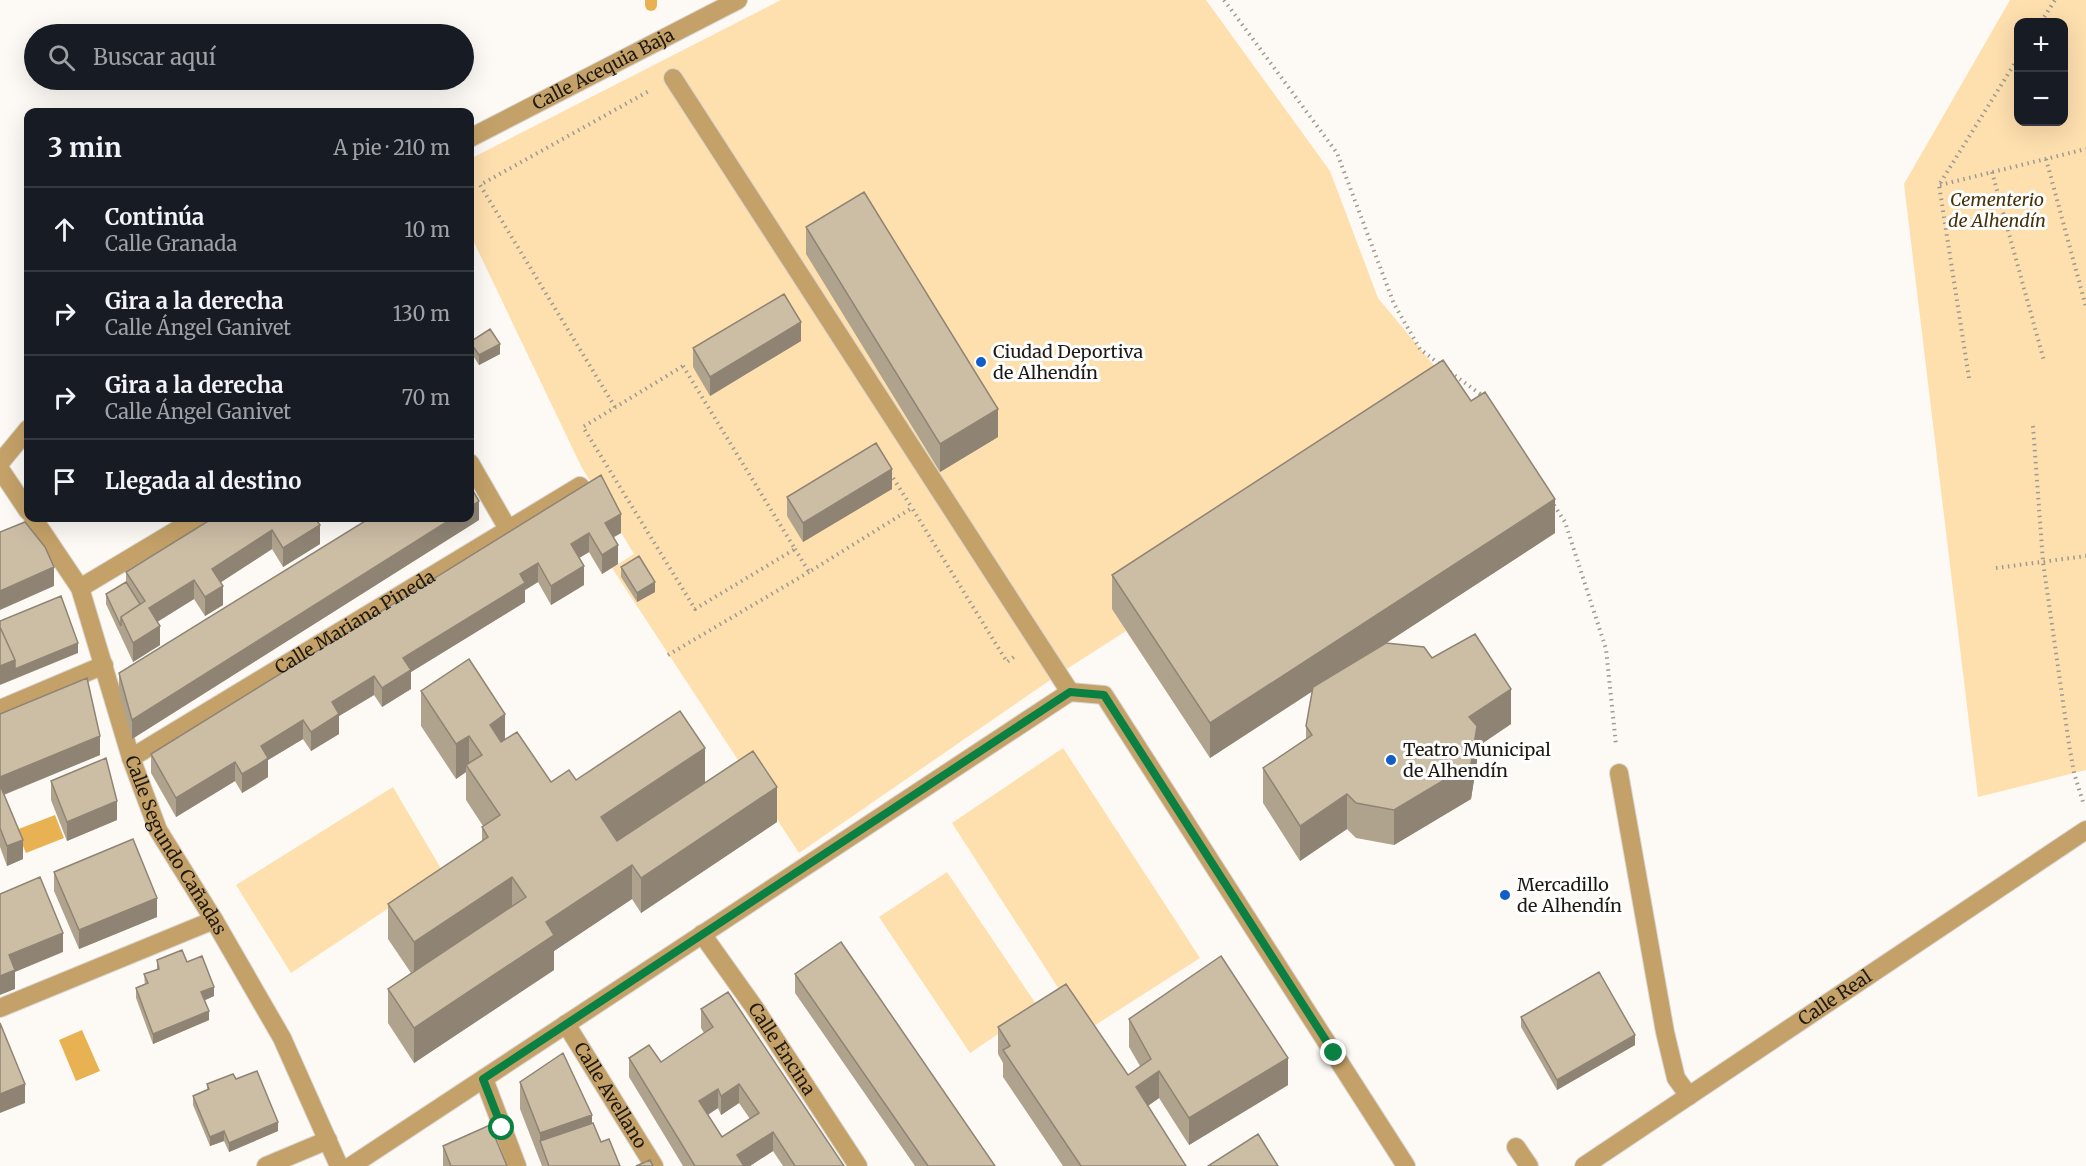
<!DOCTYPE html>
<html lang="es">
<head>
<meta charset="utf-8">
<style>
	:root { --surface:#171b24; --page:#242831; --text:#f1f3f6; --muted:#9ea1a6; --line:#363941 }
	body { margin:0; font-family:Merriweather,serif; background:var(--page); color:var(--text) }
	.controls { position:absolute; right:18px; top:18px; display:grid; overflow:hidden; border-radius:12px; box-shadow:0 6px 24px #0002 }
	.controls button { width:54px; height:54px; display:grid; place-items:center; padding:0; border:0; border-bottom:2px solid var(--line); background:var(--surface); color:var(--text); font:30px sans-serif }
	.stop { position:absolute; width:18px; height:18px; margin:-14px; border:4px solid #0b8043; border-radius:50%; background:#fff }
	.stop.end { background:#0b8043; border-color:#fff; box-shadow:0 2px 6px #0008 }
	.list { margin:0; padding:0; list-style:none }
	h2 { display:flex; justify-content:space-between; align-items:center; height:78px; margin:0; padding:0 24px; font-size:26px }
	h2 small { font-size:20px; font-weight:400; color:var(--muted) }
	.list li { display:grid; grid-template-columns:39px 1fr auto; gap:18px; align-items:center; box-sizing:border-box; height:84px; padding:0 24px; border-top:2px solid var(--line) }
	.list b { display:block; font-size:22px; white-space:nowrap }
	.list p { margin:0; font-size:20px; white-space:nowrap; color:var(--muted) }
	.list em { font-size:20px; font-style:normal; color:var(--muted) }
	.icon { flex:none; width:33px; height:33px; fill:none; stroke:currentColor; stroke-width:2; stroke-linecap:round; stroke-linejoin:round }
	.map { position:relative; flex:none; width:2086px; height:1166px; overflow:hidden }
	.search { position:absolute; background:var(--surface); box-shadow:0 6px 24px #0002; left:24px; top:24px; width:450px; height:66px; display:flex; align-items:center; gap:15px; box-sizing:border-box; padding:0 21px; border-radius:33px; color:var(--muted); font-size:22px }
	.panel { position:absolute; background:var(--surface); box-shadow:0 6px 24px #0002; left:24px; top:108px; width:450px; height:414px; border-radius:12px }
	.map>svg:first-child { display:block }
</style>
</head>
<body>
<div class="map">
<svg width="2086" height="1166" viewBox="0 0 2086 1166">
	<rect width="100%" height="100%" fill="#fdfaf5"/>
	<!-- green -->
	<path fill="#fedfae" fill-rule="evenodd" d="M781,0H1206L1330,171L1378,298L1485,427L1555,533L1210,757L1126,631L1059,674L799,853L612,568L634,554L581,466L470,234V159Z
		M2010,0H2086V770L1978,797L1904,184ZM2018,22H2064V122H2018Z
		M1063,748L1200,958L1086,1031L952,823Z
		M393,787L443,872L291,973L236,885Z
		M947,872L1038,1007L970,1053L879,917Z"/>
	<!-- water -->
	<path fill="#e8b253" d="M55,815L64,838L26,853L16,830Z
		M82,1030L100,1071L76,1081L59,1040Z"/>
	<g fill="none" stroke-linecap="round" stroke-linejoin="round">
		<!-- stream -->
		<path stroke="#e8b253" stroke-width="12" d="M651,0V5"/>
		<!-- minor casing -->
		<g stroke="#d9d6d1" stroke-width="20">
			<g id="minor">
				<path d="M673,78L1070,692"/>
				<path id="s1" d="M470,138L738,0"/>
				<path d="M0,463L28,429"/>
				<path d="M470,463L508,529"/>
				<path d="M0,469L28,511"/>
				<path id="s2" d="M33,518L80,588L131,758L158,830L214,920L282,1038L339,1166"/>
				<path d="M80,588L197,518"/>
				<path d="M0,709L104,665"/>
				<path id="s3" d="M131,758L580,486"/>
				<path d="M1619,773L1665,1032L1676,1078L1689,1096"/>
				<path id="s4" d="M702,934L754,1007L858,1166"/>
				<path d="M0,1008L214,920"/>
				<path id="s5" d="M566,1024L654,1166"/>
				<path d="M484,1079L517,1166"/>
				<path d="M1516,1147L1529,1166"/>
				<path d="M266,1166L328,1140"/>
				<path d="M351,1166L1070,692L1104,695L1406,1166"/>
				<path id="s6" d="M1584,1166L2086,830"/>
			</g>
		</g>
		<!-- path -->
		<path stroke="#9e9a93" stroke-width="4" stroke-dasharray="1.5 4.5" stroke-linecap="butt" d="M1224,0L1337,153L1394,304L1420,349L1442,366
			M2041,22L2055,0
			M2046,159L2086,307
			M1992,172L2044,361
			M1940,185L2086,149
			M683,366L795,549L695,609L583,427Z
			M1450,372L1483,396
			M1969,378L1939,185L2018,58
			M615,407L480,185L649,91
			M2033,426L2043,562L2069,744L2074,773L2083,802
			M890,473L912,508
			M1554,505L1565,522L1606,649L1616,745
			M795,549L809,572L912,508L1007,662L1015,656
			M1996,568L2086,556
			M668,655L809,572"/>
		<!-- minor -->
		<use href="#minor" stroke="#c4a168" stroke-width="18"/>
	</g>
	<!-- wall -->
	<path fill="#afa38e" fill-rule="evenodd" d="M806,227L998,437L940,472L806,254Z
		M801,341L710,396L693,367V348Z
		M470,342L500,354L479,365L470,351Z
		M601,475L621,533L614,537L618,564L602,574L589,552L579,558L584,585L551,605L538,582L525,590V602L411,672V689L382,707L374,695L339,716V734L311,751L303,739L268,760V777L256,785L242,793L235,781L176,817L151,773V754Z
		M892,489L803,542L787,516V497Z
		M213,518H323L317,521L320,544L283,567L272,549L221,582L223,605L205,616L194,599L157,622L160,645L133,662L106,604V594L126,582V572Z
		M479,520L132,739L119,692V673Z
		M1555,533L1386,643L1432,658L1511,724L1477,747V761L1471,799L1394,845L1356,838L1347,829L1300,861L1263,803V768L1306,739V726L1313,691L1210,758L1112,609V575Z
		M621,567L655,592L637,602L621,577Z
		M421,691L505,739L551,782L576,780L705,783L777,822L641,913L632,899L554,951V970L414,1063L388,1023V989L411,973L388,939V904L482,841V827L483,826L466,800V772L456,779L421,726Z
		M0,714L100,755L4,795L23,859L7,866L0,847Z
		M51,781L117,820L67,841L51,800Z
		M54,872L157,917L79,949L54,891Z
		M157,960L187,962L214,996L205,1000L209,1020L153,1044L136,998V988L145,985L144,974L157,970Z
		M795,974L995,1166H915L795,993Z
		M701,1009L844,1166H783L773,1151L750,1166H683L629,1077V1058L661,1062L704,1033L701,1028ZM739,1103L750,1119L722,1137L708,1115L718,1108L721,1115Z
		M1521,1017L1635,1045L1557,1090L1521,1027Z
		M1129,1019L1288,1085L1189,1145L1159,1098L1148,1106L1186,1166H1063L1003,1077V1063L998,1054V1027L1128,1075L1140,1066L1129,1047Z
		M236,1079L278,1131L229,1152L224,1141L210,1146L193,1105V1096L207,1090V1084Z
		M520,1082L592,1123L601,1142L620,1166H542L520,1109Z
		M443,1146L507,1166H443Z"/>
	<!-- shaded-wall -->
	<path fill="#8f8474" d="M801,322V341L710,396V377Z
		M500,344V354L479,365V355Z
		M998,409V437L940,472V444Z
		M892,469V489L803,542V523Z
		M1555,499V533L1210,758V723Z
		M479,501V520L132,739V720L453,518H470V507Z
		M621,514V533L605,542V523Z
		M309,518H323L309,527Z
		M320,525V544L283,567V548Z
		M272,530V549L212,588V569Z
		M589,533V552L571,563V544Z
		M618,545V564L602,574V555Z
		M538,563V582L525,590V602L411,672V689L382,707V688L403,658L520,574Z
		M584,566V585L551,605V586Z
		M54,567V586L0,610V591Z
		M194,580V599L149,627V608Z
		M655,582V592L637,602V593Z
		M223,586V605L205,616V597Z
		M160,626V645L133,662V643Z
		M78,643V653L0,685V666L15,660Z
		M374,676V695L339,716V734L311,751V732L332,702Z
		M1511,689V724L1477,747V761L1471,799L1394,845V810L1469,717Z
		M505,714V749L490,725Z
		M303,720V739L268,760V777L242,793V774L261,746Z
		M100,736V755L0,796V777Z
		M469,736V769L466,765V772L456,779V744Z
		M705,748V783L601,852V817Z
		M235,762V781L176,817V798Z
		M777,787V822L641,913V878Z
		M1347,794V829L1300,861V826Z
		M117,801V820L67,841V822Z
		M23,840V859L7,866V846Z
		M632,865V899L554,951V970L414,1063V1028L546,922Z
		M512,877V912L414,977V942Z
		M157,898V917L79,949V930Z
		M63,933V952L15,972V989L0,995V976L9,955Z
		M214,987V996L201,1002V992Z
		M209,1011V1020L153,1044V1034Z
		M1635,1035V1045L1557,1090V1080Z
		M1288,1058V1085L1189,1145V1118Z
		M1159,1071V1098L1136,1114V1087Z
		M25,1084V1103L0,1113V1094Z
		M739,1084V1103L721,1115V1096Z
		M718,1089V1108L699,1120V1101Z
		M592,1115V1142L540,1141V1133Z
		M278,1122V1131L229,1152V1143Z
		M224,1131V1141L210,1146V1137Z
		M773,1132V1151L750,1166H737V1155Z"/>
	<!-- building -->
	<path fill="#ccbda5" stroke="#8f8474" stroke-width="1.5" fill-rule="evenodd" d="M864,192L998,409L940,444L806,227Z
		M784,294L801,322L710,377L693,348Z
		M490,329L500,344L479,355L470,342Z
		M1443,360L1471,401L1485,392L1555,499L1210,723L1112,575Z
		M876,443L892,469L803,523L787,497Z
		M601,475L621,514L605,523L618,545L602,555L589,533L571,544L584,566L551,586L538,563L520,574L525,583L403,658L411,670L382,688L374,676L332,702L339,714L311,732L303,720L261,746L268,758L256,766L242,774L235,762L176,798L151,754Z
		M470,486L479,501L470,507Z
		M213,518H315L320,525L283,548L272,530L212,569L223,586L205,597L194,580L149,608L160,626L133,643L121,617L145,601L126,572Z
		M370,518H453L132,720L119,673Z
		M25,522L45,547L54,567L0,591V532Z
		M639,556L655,582L637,593L621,567Z
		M126,582L140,604L121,617V626L106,594Z
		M61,596L78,643L15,669V660L0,627V621Z
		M0,627L15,660L0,666Z
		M1475,634L1511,689L1469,717L1477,726L1471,764L1394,810L1356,803L1347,794L1300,826L1263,768L1312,735L1306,726L1313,687L1386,643L1424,647L1432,658Z
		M469,659L505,714L490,725L501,742L517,732L551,782L569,770L576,780L680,711L705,748L601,817L617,841L753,751L777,787L641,878L632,865L546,922L554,935L414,1028L388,989L526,897L512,877L414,942L388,904L488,837L482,827L500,815L466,765L482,755L469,736L456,744L421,691Z
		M87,678L100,736L0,777V714Z
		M106,758L117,801L67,822L51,781Z
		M0,785L23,840L7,846L0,828Z
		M133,839L157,898L79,930L54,872Z
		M40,877L63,933L9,955L15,970L0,976V894Z
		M841,942L995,1166H928L795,974Z
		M182,950L187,962L202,956L214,987L201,992L209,1011L153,1034L136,988L148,983L144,974L159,969L157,960Z
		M1221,956L1288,1058L1189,1118L1159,1071L1136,1087L1186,1166H1081L1003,1050L1010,1046L998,1027L1066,984L1128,1075L1151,1059L1129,1019Z
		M1599,972L1635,1035L1557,1080L1521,1017Z
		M728,992L844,1166H795L773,1132L737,1155L744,1166H695L629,1058L649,1045L661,1062L683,1047L713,1027L701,1009ZM739,1084L759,1113L722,1137L699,1101L718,1089L721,1096Z
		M0,1023L25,1084L0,1094Z
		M563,1053L592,1115L540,1133L520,1082Z
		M257,1071L278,1122L229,1143L224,1131L210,1137L193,1096L209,1089L207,1084L233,1074L236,1079Z
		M593,1123L601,1142L609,1139L620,1166H549L540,1141Z
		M490,1125L507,1166H451L443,1146Z
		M1258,1134L1278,1166H1208Z
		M650,1160L653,1166H636Z"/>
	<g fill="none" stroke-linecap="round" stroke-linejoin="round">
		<!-- route -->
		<path stroke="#0b8043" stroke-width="8" d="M502,1128L483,1079L1070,692L1104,695L1334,1053"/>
	</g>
	<!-- markers -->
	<g fill="#125ec8" stroke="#fff" stroke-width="2">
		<circle cx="981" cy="362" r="6"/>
		<circle cx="1391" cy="760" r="6"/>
		<circle cx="1505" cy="895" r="6"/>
	</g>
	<g text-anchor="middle" stroke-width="6" stroke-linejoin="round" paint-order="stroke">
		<!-- street labels -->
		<g font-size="18" fill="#1f1911" stroke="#fff">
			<text dy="6" stroke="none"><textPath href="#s1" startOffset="150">Calle Acequia Baja</textPath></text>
			<text dy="6" stroke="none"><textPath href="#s3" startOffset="262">Calle Mariana Pineda</textPath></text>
			<text dy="6" stroke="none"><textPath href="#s2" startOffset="360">Calle Segundo Cañadas</textPath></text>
			<text dy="6" stroke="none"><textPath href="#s6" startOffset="302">Calle Real</textPath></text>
			<text dy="6" stroke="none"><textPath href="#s4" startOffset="140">Calle Encina</textPath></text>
			<text dy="6" stroke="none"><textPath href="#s5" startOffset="84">Calle Avellano</textPath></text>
		</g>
		<!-- park labels -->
		<g font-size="18" font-style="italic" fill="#473107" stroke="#fff">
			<text x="1997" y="206">Cementerio<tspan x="1997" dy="21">de Alhendín</tspan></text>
		</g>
		<!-- poi labels -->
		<g font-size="18" fill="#1f1911" stroke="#fff" text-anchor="start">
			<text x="993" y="358">Ciudad Deportiva<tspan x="993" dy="21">de Alhendín</tspan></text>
			<text x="1403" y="756">Teatro Municipal<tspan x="1403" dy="21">de Alhendín</tspan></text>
			<text x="1517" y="891">Mercadillo<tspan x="1517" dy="21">de Alhendín</tspan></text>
		</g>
	</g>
</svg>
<div class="controls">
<button>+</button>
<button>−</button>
</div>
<div class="stop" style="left:502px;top:1128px"></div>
<div class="stop end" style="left:1334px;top:1053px"></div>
<div class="search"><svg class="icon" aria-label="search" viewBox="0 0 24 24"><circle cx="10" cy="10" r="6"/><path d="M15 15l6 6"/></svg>Buscar aquí</div>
<section class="panel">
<h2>3 min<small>A pie · 210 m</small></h2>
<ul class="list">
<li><svg class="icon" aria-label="ahead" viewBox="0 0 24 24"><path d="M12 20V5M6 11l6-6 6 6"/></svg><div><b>Continúa</b><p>Calle Granada</p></div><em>10 m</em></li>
<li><svg class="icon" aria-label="right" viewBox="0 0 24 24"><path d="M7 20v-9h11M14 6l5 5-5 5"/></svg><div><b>Gira a la derecha</b><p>Calle Ángel Ganivet</p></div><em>130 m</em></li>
<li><svg class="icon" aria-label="right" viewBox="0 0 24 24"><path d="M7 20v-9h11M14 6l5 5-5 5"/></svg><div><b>Gira a la derecha</b><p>Calle Ángel Ganivet</p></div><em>70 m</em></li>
<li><svg class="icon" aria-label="arrive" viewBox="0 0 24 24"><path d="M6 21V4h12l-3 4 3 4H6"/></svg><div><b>Llegada al destino</b></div></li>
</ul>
</section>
</div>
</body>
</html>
